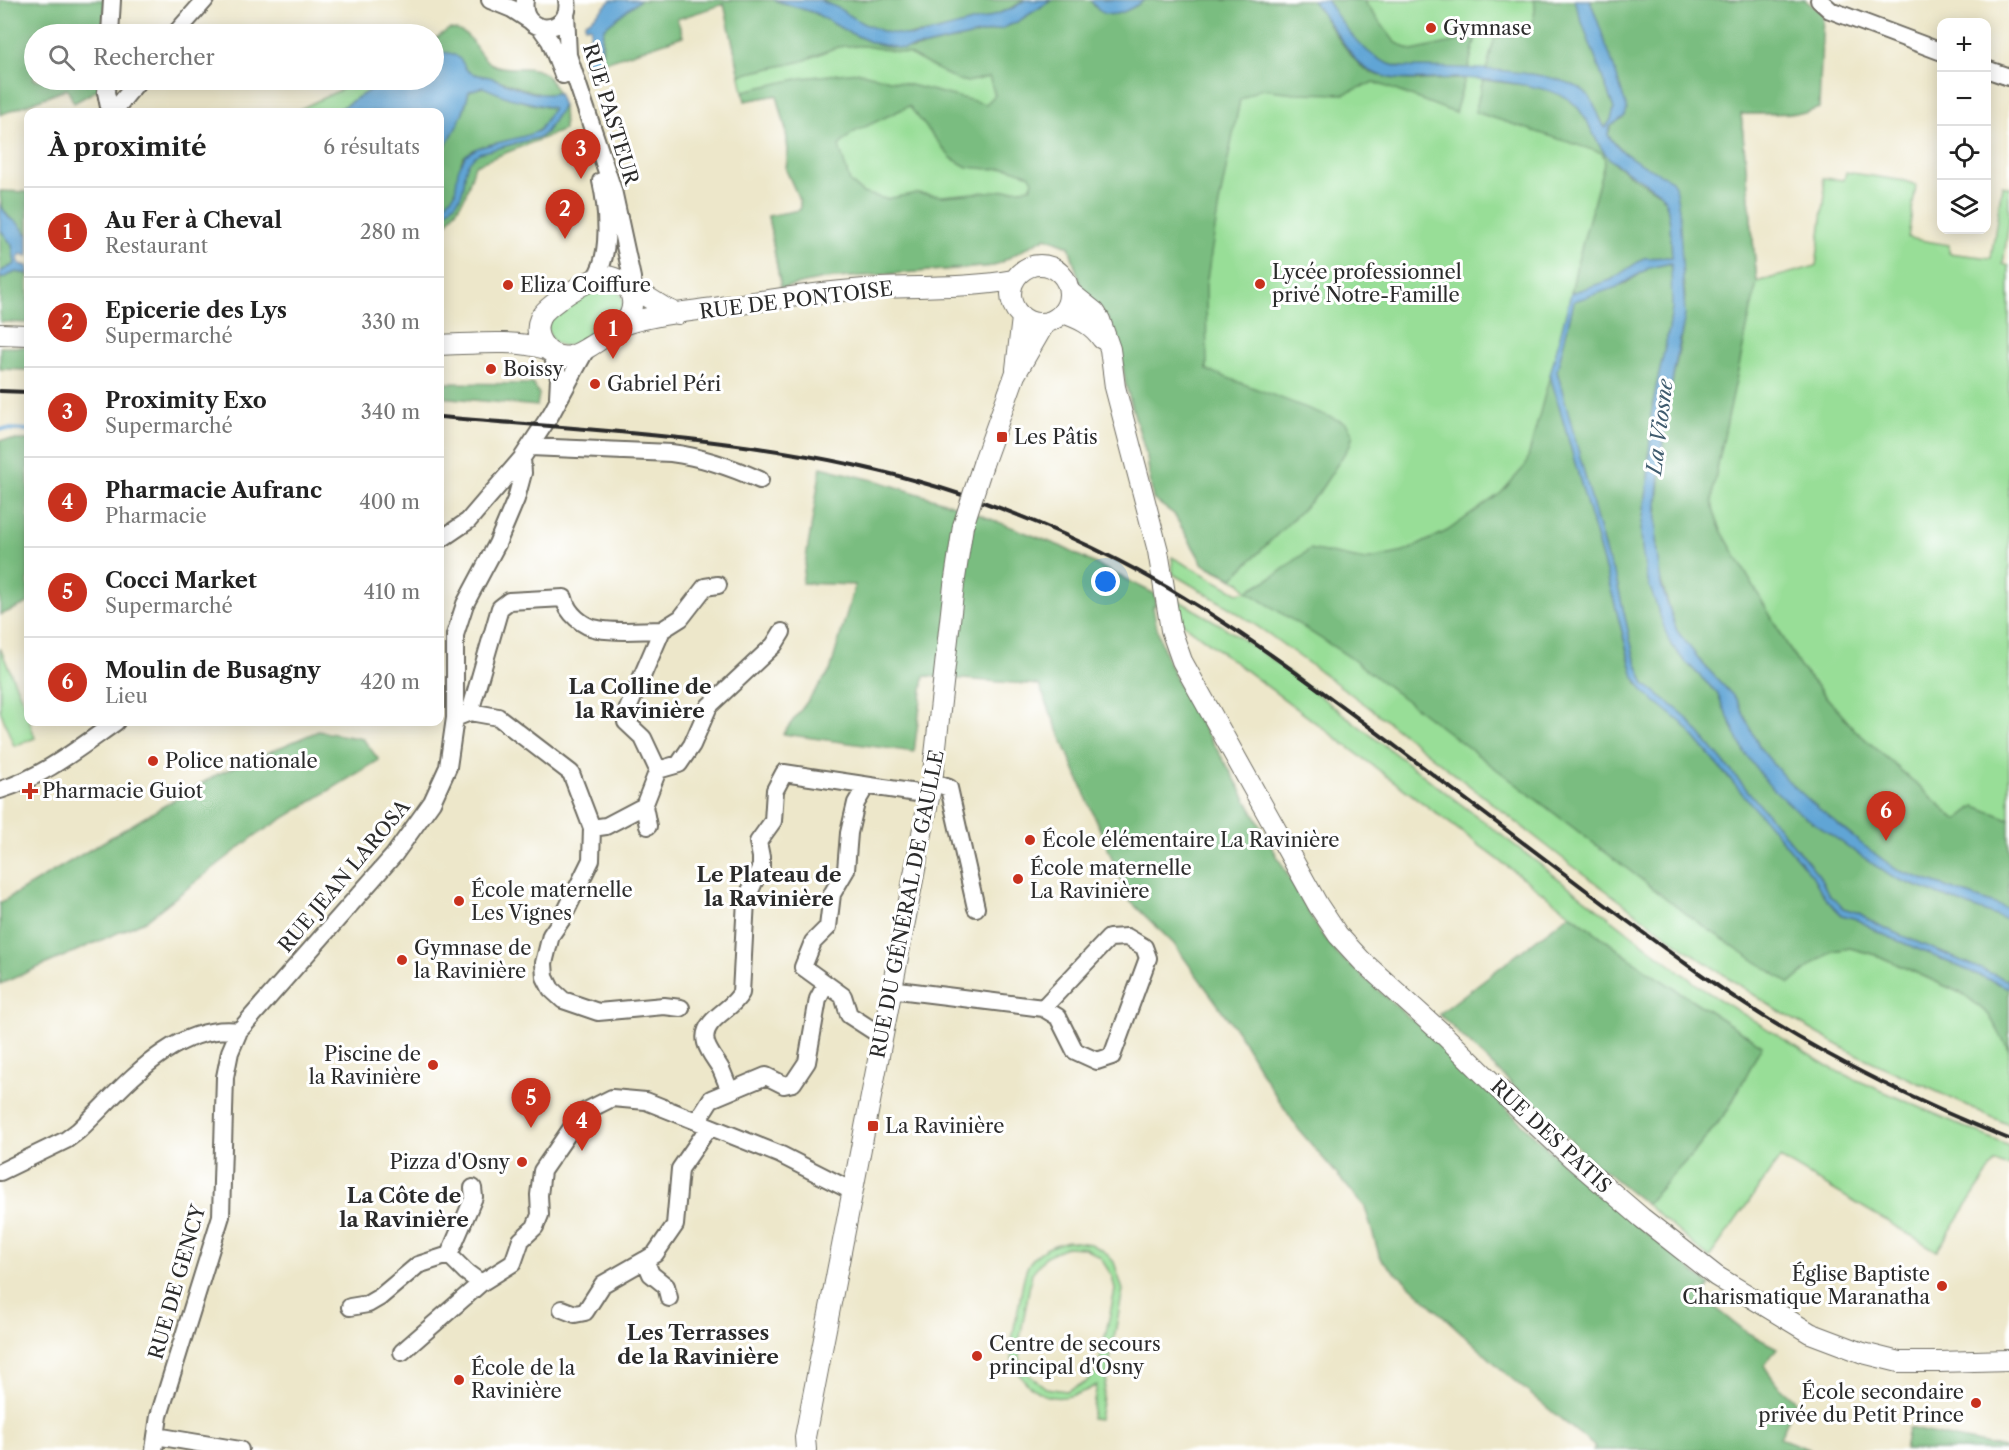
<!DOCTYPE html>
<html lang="fr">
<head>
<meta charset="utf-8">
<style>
	:root { --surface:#fff; --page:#f6f6f6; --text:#222; --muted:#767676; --line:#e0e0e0; --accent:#c8321e }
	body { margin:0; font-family:"Libre Caslon Text",serif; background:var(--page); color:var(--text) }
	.controls { position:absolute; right:18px; top:18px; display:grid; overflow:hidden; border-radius:12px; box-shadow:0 3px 15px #0003 }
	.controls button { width:54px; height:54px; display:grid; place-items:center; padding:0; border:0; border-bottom:2px solid var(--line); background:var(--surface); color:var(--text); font:30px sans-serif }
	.you { position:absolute; left:1106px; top:582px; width:21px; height:21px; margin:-15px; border:4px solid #fff; border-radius:50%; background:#1a73e8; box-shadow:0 0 0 9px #1a73e833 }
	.badge { display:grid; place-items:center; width:39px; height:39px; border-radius:50%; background:var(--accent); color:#fff; font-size:20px; font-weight:700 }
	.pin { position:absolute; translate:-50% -50px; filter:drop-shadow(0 2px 3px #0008) }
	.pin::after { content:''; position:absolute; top:32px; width:21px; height:18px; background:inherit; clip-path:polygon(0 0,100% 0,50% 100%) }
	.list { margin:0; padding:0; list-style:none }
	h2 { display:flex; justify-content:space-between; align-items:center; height:78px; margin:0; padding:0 24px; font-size:26px }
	h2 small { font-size:20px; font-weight:400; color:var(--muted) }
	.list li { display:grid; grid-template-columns:39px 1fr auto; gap:18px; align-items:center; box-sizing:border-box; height:90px; padding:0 24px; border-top:2px solid var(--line) }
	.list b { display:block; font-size:22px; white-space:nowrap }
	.list p { margin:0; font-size:20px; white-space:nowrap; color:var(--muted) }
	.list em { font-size:20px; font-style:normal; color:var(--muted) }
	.icon { flex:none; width:33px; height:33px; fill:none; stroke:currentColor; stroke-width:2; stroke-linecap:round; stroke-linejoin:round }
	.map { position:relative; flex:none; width:2009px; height:1450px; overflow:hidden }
	.search { position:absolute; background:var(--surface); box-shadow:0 3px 15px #0003; left:24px; top:24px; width:420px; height:66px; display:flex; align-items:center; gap:15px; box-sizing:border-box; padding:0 21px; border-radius:33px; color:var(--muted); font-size:22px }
	.panel { position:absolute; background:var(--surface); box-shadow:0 3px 15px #0003; left:24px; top:108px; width:420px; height:618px; border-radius:12px }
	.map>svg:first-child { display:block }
</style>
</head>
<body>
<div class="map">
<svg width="2009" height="1450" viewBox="0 0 2009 1450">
	<rect width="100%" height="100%" fill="#fff"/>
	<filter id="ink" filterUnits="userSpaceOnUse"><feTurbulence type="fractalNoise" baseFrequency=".0167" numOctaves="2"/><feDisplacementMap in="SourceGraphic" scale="12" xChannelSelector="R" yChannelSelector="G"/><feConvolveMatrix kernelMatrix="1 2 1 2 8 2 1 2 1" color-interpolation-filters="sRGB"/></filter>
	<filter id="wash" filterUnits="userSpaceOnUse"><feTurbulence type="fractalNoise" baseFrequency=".008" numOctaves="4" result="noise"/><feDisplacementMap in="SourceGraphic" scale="24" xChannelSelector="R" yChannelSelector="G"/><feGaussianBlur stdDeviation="1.35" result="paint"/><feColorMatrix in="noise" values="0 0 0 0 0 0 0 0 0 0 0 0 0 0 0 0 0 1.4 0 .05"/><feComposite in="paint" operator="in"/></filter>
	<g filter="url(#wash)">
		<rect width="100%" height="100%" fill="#ede7ca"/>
		<!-- green -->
		<path fill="#98de97" stroke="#628461" stroke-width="1.5" fill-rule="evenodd" d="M724,0H1805L1819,108L1805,113L1741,114L1757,282L1816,266L1825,195L1823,178L1844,180L1846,172L1905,181L1916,185L1908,238L1949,245V253L1991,258L2002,185L2009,187V221L2003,264L2009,266V819L1975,806L1957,820L1855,730L1800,667L1721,530L1713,511L1657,505L1648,534L1666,620L1752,751L1840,835L1792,982L1814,963L1832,951L1850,948L1879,956L1965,995L1989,1015L2009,1050V1125L1847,1050L1777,1010L1688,951L1570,864L1366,705L1270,635L1230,608L1173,574L1172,557L1238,593L1247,591L1241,583L1203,564L1174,514L1153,499L1147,457L1126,386L1118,336L1102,310L1082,289L1069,246L1046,237L994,266L823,279L781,288L768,216L800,210V201L786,170L788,151L786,130L777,95L745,101Z
			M355,80H386L334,112H294L342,89Z
			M606,286C613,287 618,289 621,295C632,316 600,328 586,336C581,339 576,344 570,345C553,350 541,329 553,316C560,307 588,294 600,287Z
			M1174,598L1221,625L1270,658L1704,990L1834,1070L2009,1146V1167L1995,1162L1937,1251L1780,1158L1709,1258L1646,1204L1696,1150L1728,1110L1762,1045L1647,971L1176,618Z
			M0,648L23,701L35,738L14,746L0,710Z
			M1068,1241L1091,1244L1104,1251L1114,1262L1123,1290L1099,1419L1091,1418L1097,1385C1070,1400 1045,1405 1023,1379C1019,1374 1014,1370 1013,1364C1009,1344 1015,1324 1019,1304C1022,1292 1022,1275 1029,1264C1038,1250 1053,1245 1068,1241ZM1066,1247L1085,1248L1100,1257L1112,1276L1115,1290L1098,1370L1085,1383L1066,1391L1046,1388L1029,1375L1021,1361L1018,1349L1032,1273L1046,1256Z"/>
		<!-- forest -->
		<path fill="#7abd80" stroke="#527456" stroke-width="1.5" fill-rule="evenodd" d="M0,0H105L103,34H34V80H100L99,89L74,103L67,89L0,115Z
			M640,0H774L815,13L846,31L873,43L888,47L913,49L1001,29L1017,22L1052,0H1090C1093,3 1096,9 1100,11C1114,21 1134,7 1145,0H1312C1324,17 1348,56 1363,68C1388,86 1436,79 1465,79L1455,113L1374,82L1344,94L1295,93L1260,89L1240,100L1219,204L1206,285L1207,370L1346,423L1353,434L1350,445L1318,494L1233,578L1203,564L1174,514L1153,499L1147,457L1126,386L1118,336L1102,310L1082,289L1069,246L1046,237L994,266L823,279L781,288L768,216L800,210V201L786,170L788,151L786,130L777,95L745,101L743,91L802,78L858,72L986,104L995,95L989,77L967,82L955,79L909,54L865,46H845L834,48L803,61L740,75L724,4L677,19L683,36L608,61H601C605,50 600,39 604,28ZM909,106L951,158L967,167L989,169L1009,168L1030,175L1033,181L1030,188L942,196L917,193L886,199L863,193L850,182L839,146L852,133Z
			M819,0H1025C996,19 920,42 886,33C862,27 842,10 819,0Z
			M1326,0H1363L1395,42L1412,51L1476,37L1468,69C1445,68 1414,71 1392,65C1361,57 1343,24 1326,0Z
			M1534,0H1574L1614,109L1611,120L1605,128C1598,114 1592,97 1579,88L1537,75L1486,70L1495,37C1502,36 1513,36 1520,34C1533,28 1537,12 1534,0Z
			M1590,0H1805L1823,14L1819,108L1805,113L1741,114L1757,282L1716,474C1711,499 1710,507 1721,530L1800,667L1855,730L1957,820L1975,806L2009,819V909L1897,870L1859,842L1810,801L1784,777L1760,748L1736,699L1702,663L1677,631L1658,572L1656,527L1666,412L1682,336L1685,296L1672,180C1648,169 1623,157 1608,135L1611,125L1623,118L1600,28Z
			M449,29C475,30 472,51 490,63C506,73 531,63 545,74C550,78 554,87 558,93L542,95L489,77L473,74L466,70L462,62L437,52L434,53L435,39Z
			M1483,80C1510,84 1541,84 1565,97C1588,110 1591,139 1608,157C1623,173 1644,183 1662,195C1672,211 1670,238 1672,257L1644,258L1611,280L1571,293L1577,264L1605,160L1602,153L1475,112Z
			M483,87C506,96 528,105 553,108C549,114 546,123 541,128C524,147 481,136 462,159L455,193L440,210V153L458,124L465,107L469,91Z
			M563,106L564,130L475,165L465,197L440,234V218C446,211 455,205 460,197C469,180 458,167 478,153L540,137L546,132Z
			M0,191L28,192V235C13,217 0,218 0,191Z
			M0,229L12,245L15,264L0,272Z
			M1672,263V308L1669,329L1656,388L1651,416L1648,483L1641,530L1642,548L1669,641L1681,657L1717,693L1744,752L1797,811L1892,877L2009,921V981L1900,935L1876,924L1859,913L1843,908L1829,895L1818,874L1683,714L1645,684L1634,656L1616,578L1607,558L1557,371L1574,301L1626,283L1649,268Z
			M16,272L28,274V323L0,322V279Z
			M0,347H28V370L0,369Z
			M1550,375L1613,597L1630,663L1637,683L1682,723L1812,875L1825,898L1842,915L1857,919L1880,933L2009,988V1050L1989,1015L1965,995L1879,956L1850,948L1833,951L1814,963L1790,984L1697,922L1348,656L1247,591L1274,576L1310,549L1365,560L1404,552L1447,531L1501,493L1526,465Z
			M440,383L533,384L539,394L537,406L440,397Z
			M0,440H28V603L0,615Z
			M821,467L881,482L957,506L1060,546L1155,594L1156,604L1153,607C1162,671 1201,721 1233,776C1262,828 1290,881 1320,932L1337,954L1442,1046L1578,1178L1710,1285L1702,1297L1748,1333L1777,1348L1764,1366L1777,1384L1796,1401L1780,1438L1811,1450H1593L1595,1447L1511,1378L1380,1258L1365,1207L1299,1130L1269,1085L1239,1034L1174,944L1130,901L1039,685L924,676L914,752L783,734L830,671L855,585L802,583Z
			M318,731L363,739L379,760L256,835L145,921L0,984V903L216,775Z
			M1570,914L1647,971L1762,1045L1728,1110L1696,1150L1646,1204L1590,1159L1439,1014Z
			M1908,1428L2009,1449V1450H1904Z"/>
		<!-- water -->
		<path fill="#60a5d5" stroke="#466880" stroke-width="1.5" d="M611,0H640L604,28C596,50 611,57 587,76L582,63L587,56L591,28L590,26L585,27V22C595,19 603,7 611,0Z
			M774,0H819L838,8L862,23L884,32L912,36L926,34L987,18L1015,7L1025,0H1052L1017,22L1001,29L925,46L903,49L873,43L846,31L815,13Z
			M1090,0H1145C1134,7 1113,21 1100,11C1096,9 1093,3 1090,0Z
			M1312,0H1326C1346,28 1364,59 1399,67C1439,67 1557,67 1585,92C1595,101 1598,117 1605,128L1611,120L1614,109L1574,0H1590L1614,67L1627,109L1625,116L1609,127L1608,135C1623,158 1649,168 1672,180L1675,186L1679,209L1685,315L1666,412L1657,505L1656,545L1661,585L1677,631L1702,663L1736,699L1760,748L1784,777L1810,801L1859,842L1897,870L2009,909V921L1892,877L1797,811L1768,784L1744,752L1717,693L1681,657L1669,641L1646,576L1642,548L1641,530L1648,483L1651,416L1656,388L1669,329L1672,308L1671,263L1649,268L1617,287L1574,301L1557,371L1607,558L1616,578L1634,656L1645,684L1683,714L1818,874L1829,895L1843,908L1859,913L1876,924L1900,935L2009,981V988L1880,933L1857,919L1842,915L1825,898L1812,875L1682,723L1645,693L1634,677L1613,597L1550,375L1571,293L1611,280L1644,258L1672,257C1671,244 1671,205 1662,195C1649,182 1624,172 1609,158C1592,141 1589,113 1568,99C1547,85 1486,79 1460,78C1426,78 1382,88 1356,60Z
			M437,52C448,52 456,53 462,62C464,64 465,69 467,70C473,76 482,75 489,77C511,84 534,99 558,93L563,106L546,132L540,137L479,153C458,167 469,180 460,197C456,205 446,211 440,218V210L455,193L458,170L466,155L477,148L525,136L539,131L553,108L509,98L483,87L469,91C464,114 454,135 440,153V112H334L386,80H434V53Z
			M0,205L9,218L17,222L28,235V256L21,254L18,258L20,264L28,266V274L16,272L0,279V272L15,264L12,245L0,229Z"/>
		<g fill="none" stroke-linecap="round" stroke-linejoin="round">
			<!-- stream -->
			<path stroke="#60a5d5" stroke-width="4" d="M0,429L28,430"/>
		</g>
	</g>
	<g filter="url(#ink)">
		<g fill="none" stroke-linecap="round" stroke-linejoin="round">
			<!-- minor casing -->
			<g stroke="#6f6d63" stroke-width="20">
				<path id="minor" d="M490,0L512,9L529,20
					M525,0C519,37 573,36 567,0
					M1819,0L1830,10L1942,52
					M566,13L568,55L613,190L632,278L633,296
					M540,27L550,41L563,75
					M110,34L112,0
					M175,34L205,0
					M1986,69L2009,77
					M107,80L106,92L110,112
					M113,112L139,80
					M594,279C612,257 607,207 601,181
					M552,354L559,378L558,397
					M530,447L671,453C703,457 731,467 760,480
					M440,540L468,521L522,458L551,414L588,346
					M662,630L681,618L705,587L718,585
					M470,712L500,608L509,601L564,598C567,613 583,627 598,629C617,633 642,630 662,630L627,711L626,722L643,738L658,770L644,806L648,826
					M455,718L470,712L498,717L571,773L592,828L591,860L562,919L551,935L544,963L545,977L551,989L563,1000L598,1012L664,1006L681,1008
					M658,770L679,764L692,745L709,706L774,645L782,632
					M932,782L949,788L976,908
					M866,786L856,803L849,833L846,870L832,894L828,927L813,942L803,967L843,996L849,1015L883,1037
					M0,790C43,777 80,747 116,722
					M592,828L606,826L644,806
					M890,989L1043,1008L1109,938L1127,937L1144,947L1148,958L1112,1056L1097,1061L1075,1051L1058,1017L1043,1008
					M730,1091C727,1084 724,1076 721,1069C712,1054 697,1040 711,1023C721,1011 733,1007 741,993L746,900L761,866V857L758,842L773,821L775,790L784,773L930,795
					M697,1121L711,1099L766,1076L784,1085L793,1083L807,1062L818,999L826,984
					M0,1172L66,1140L78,1131C123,1089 171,1023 239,1031
					M449,1255L466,1272L481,1283
					M669,1298L666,1286L651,1274L645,1260L655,1254L675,1225L680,1169L709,1127
					M350,1307L368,1304L380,1297L418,1265L449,1255L474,1197L473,1188
					M562,1309L575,1314L585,1312L603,1284L645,1260
					M402,1352L481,1283L513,1263L521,1240L535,1227L540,1215L539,1195L542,1171L582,1113L612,1098L646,1101L781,1155L852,1191
					M156,1436L240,1450
					M154,1450L159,1416L221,1216L225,1077L230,1052L239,1031L394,855L432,802L448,767L455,718V635L465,604L497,544L516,499L523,473L522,458"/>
			</g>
			<!-- major casing -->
			<g stroke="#6f6d63" stroke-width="22">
				<path id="major" d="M1011 294a29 29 0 1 1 58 0a29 29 0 1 1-58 0Z
					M605,276C632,278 641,307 622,325C609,333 584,353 570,356C549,360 531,337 540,318C546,305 592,277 605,276Z
					M626,284L665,308L678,314
					M1070,292L1095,312L1100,320L1110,349L1115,387L1158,551L1171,630L1182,661L1318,905L1338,935L1362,961L1444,1035L1519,1109L1572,1158L1642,1218L1716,1276L1810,1333L1863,1353L1899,1362H1939L2009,1360
					M1063,313C1079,319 1092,324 1102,339
					M622,325C654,314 688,312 721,307C774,299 827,291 880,288C925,286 969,288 1013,280
					M0,334L28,335
					M440,345C474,344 513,339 546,349
					M1016,369L1022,318
					M983,464L1015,375L1045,323
					M806,1450L805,1437L932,782L954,585L963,526"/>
			</g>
			<!-- minor -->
			<use href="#minor" stroke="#fff" stroke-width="16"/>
			<!-- major -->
			<use href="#major" stroke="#fff" stroke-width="20"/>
			<!-- rail -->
			<path stroke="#2b2b2b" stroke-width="4" d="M0,391L28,392
				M440,417C577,429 718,436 853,465C945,485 1036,518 1119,561C1220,613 1308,681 1399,749C1470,802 1540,856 1611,909C1661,946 1711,983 1763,1016C1841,1065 1924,1105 2009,1139"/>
			<!-- major-bridge casing -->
			<g stroke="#6f6d63" stroke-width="22" stroke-linecap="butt">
				<path id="major-bridge" d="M963,526L983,464"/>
			</g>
			<!-- major-bridge -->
			<use href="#major-bridge" stroke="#fff" stroke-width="20"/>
		</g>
	</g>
	<!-- markers -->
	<g fill="#c8321e" stroke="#fff" stroke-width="2">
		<circle cx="1431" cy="28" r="6"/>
		<circle cx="1260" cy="284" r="6"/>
		<circle cx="508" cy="285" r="6"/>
		<circle cx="491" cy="369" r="6"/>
		<circle cx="595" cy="384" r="6"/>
		<rect x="996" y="431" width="12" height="12" rx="3"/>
		<circle cx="153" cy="761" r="6"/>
		<path d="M27 782h6v6h6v6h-6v6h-6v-6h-6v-6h6z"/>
		<circle cx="1030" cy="840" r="6"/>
		<circle cx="1018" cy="879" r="6"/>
		<circle cx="459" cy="901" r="6"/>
		<circle cx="402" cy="960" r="6"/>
		<circle cx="433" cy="1065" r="6"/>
		<rect x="867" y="1120" width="12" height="12" rx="3"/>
		<circle cx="522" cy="1162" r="6"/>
		<circle cx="1942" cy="1286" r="6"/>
		<circle cx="977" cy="1356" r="6"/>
		<circle cx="459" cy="1380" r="6"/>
		<circle cx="1976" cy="1403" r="6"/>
	</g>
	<g text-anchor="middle" stroke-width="6" stroke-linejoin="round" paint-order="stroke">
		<!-- poi labels -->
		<g font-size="20" fill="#2b2b2b" stroke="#fff" text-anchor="start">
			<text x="1443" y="35">Gymnase</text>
			<text x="1272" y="279">Lycée professionnel<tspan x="1272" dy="23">privé Notre-Famille</tspan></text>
			<text x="520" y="292">Eliza Coiffure</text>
			<text x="503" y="376">Boissy</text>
			<text x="607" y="391">Gabriel Péri</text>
			<text x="1014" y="444">Les Pâtis</text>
			<text x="165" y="768">Police nationale</text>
			<text x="42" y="798">Pharmacie Guiot</text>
			<text x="1042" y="847">École élémentaire La Ravinière</text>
			<text x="1030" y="875">École maternelle<tspan x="1030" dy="23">La Ravinière</tspan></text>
			<text x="471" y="897">École maternelle<tspan x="471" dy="23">Les Vignes</tspan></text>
			<text x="414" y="955">Gymnase de<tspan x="414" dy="23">la Ravinière</tspan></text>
			<text x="421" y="1061" text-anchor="end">Piscine de<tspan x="421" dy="23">la Ravinière</tspan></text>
			<text x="885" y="1133">La Ravinière</text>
			<text x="510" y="1169" text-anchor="end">Pizza d'Osny</text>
			<text x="1930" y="1281" text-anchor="end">Église Baptiste<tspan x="1930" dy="23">Charismatique Maranatha</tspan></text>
			<text x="989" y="1351">Centre de secours<tspan x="989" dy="23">principal d'Osny</tspan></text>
			<text x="471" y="1375">École de la<tspan x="471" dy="23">Ravinière</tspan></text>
			<text x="1964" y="1399" text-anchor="end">École secondaire<tspan x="1964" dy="23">privée du Petit Prince</tspan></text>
		</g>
		<!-- street labels -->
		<g font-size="20" fill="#2b2b2b" stroke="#fff">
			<text transform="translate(611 114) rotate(73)" y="7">RUE PASTEUR</text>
			<text transform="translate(796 300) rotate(-7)" y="7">RUE DE PONTOISE</text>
			<text transform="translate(344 876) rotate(-50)" y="7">RUE JEAN LAROSA</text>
			<text transform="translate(907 904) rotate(-79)" y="7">RUE DU GÉNÉRAL DE GAULLE</text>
			<text transform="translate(1551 1136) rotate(43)" y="7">RUE DES PATIS</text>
			<text transform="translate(177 1282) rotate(-74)" y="7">RUE DE GENCY</text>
		</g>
		<!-- water labels -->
		<g font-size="21" font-style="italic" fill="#405c6f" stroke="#fff">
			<text transform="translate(1660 427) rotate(-83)" y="7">La Viosne</text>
		</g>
		<!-- neighbourhood labels -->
		<g font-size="21" font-weight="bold" fill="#2b2b2b" stroke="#fff">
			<text x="640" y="694">La Colline de<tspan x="640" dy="24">la Ravinière</tspan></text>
			<text x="769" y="882">Le Plateau de<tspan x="769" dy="24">la Ravinière</tspan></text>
			<text x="404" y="1203">La Côte de<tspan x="404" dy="24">la Ravinière</tspan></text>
			<text x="698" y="1340">Les Terrasses<tspan x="698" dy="24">de la Ravinière</tspan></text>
		</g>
	</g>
</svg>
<div class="controls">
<button>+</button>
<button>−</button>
<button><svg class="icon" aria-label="locate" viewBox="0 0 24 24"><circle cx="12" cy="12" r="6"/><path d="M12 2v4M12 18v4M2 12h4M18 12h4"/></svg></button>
<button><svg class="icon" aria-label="layers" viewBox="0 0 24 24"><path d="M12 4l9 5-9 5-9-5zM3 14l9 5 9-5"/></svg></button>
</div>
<div class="you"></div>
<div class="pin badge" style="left:613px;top:359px">1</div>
<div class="pin badge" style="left:565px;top:239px">2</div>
<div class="pin badge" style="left:581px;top:179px">3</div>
<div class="pin badge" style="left:582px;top:1151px">4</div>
<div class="pin badge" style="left:531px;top:1128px">5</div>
<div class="pin badge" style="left:1886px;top:841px">6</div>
<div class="search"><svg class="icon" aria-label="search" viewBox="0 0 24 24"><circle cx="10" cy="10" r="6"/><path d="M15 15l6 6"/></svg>Rechercher</div>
<section class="panel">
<h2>À proximité<small>6 résultats</small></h2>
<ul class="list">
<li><span class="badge">1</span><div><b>Au Fer à Cheval</b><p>Restaurant</p></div><em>280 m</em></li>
<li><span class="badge">2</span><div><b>Epicerie des Lys</b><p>Supermarché</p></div><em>330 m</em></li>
<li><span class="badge">3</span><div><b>Proximity Exo</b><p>Supermarché</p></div><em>340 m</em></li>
<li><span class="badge">4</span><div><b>Pharmacie Aufranc</b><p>Pharmacie</p></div><em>400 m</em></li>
<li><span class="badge">5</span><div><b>Cocci Market</b><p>Supermarché</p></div><em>410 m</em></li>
<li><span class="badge">6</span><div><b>Moulin de Busagny</b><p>Lieu</p></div><em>420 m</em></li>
</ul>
</section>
</div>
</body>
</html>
